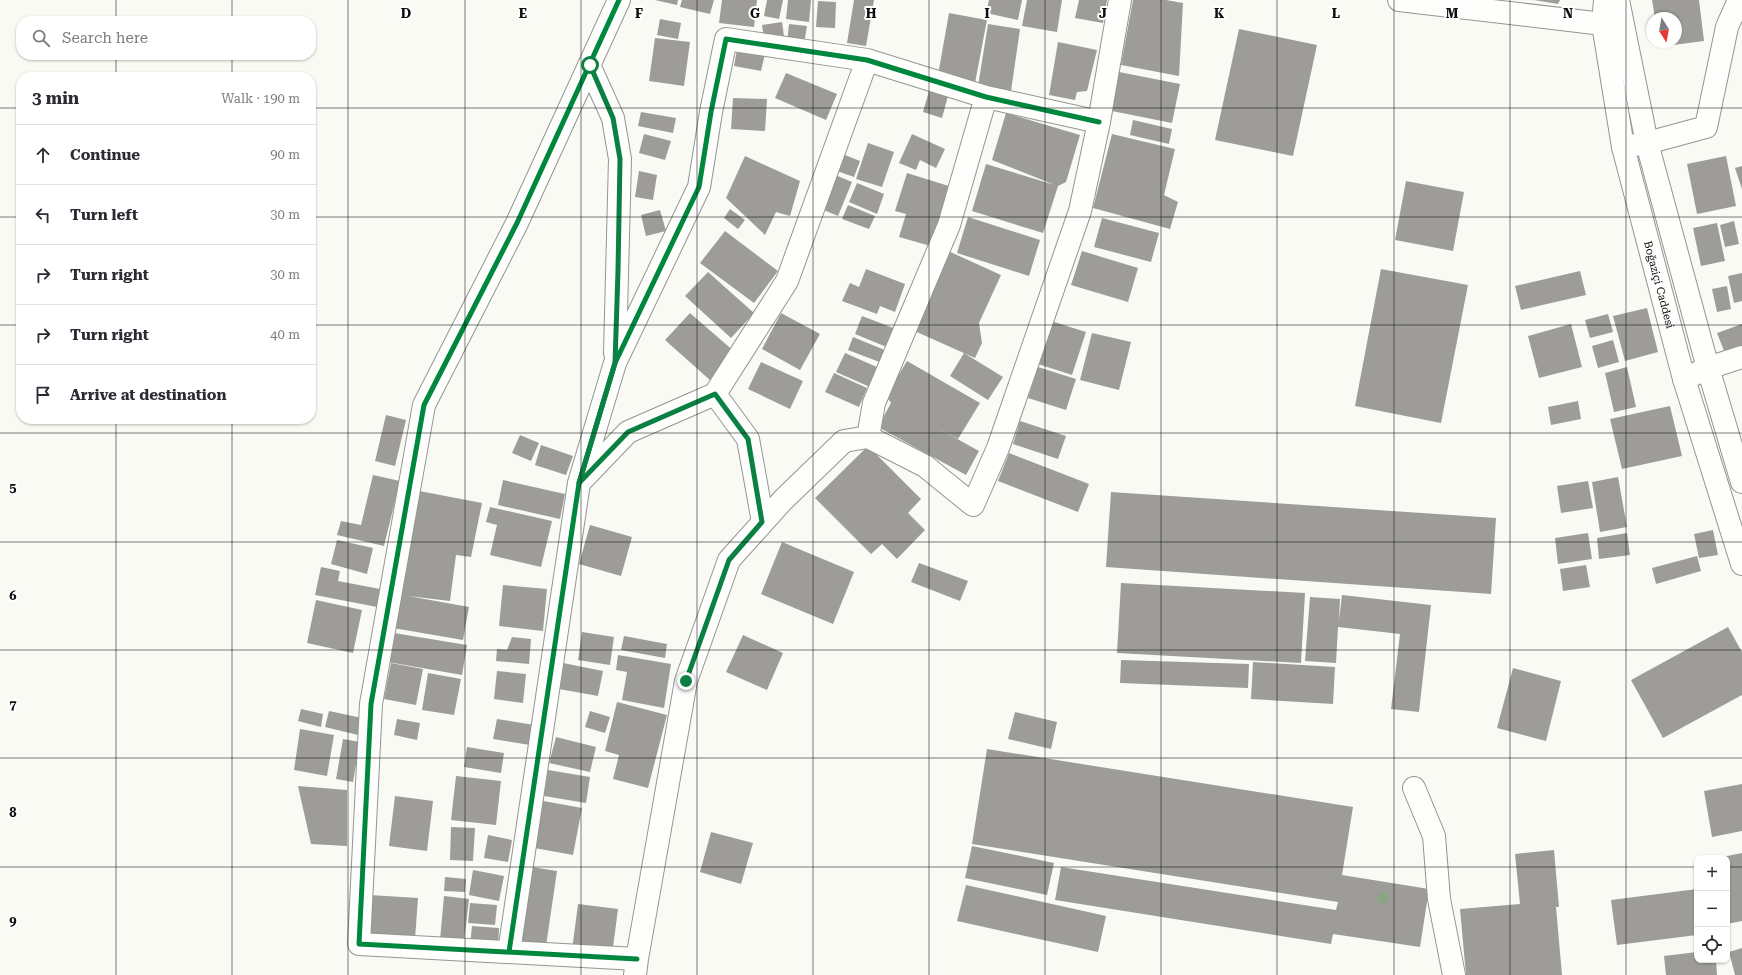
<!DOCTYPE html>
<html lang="en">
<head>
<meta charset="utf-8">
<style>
	:root { --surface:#fff; --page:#f7f7f7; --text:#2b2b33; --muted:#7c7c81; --line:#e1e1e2 }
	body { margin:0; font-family:"Roboto Serif",serif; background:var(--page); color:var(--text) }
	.controls { position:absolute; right:12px; bottom:12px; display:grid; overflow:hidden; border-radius:8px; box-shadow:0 1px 3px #0004 }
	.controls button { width:36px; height:36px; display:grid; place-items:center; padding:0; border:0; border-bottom:1px solid var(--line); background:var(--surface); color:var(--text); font:20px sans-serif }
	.compass { position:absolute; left:1646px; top:12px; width:36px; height:36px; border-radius:50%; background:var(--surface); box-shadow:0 1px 3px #0004; rotate:169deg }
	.stop { position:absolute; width:12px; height:12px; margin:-9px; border:3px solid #0b8043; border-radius:50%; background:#fff }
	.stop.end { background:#0b8043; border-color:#fff; box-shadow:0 1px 4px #0008 }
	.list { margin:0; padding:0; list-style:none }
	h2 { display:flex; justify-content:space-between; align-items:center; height:52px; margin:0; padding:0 16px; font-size:17px }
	h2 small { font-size:13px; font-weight:400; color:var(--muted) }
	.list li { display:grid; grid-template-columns:26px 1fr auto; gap:12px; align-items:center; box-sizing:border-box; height:60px; padding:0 16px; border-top:1px solid var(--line) }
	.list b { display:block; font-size:15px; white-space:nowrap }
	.list em { font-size:13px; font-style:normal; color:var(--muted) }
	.icon { flex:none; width:22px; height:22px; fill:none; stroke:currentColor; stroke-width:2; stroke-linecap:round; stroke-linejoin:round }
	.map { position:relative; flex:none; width:1742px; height:975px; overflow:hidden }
	.search { position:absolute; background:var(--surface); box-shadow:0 1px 3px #0004; left:16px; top:16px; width:300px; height:44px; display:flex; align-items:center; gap:10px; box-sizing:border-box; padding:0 14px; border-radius:16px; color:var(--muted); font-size:15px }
	.panel { position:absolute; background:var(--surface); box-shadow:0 1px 3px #0004; left:16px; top:72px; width:300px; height:352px; border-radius:16px }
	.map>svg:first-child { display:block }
</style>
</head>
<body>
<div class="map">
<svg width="1742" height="975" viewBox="0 0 1742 975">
	<rect width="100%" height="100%" fill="#fafaf4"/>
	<!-- building -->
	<path fill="#9e9c99" d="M655,0H678L677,5Z
		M682,0H714L710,14L680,7Z
		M722,0H757L754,27L719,23Z
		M767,0H783L779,19L764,16Z
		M788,0H811L809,22L786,19Z
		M854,0H874L866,46L847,43Z
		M989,0H1022L1018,20L986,13Z
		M1027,0H1062L1057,32L1022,26Z
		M1079,0H1107L1103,23L1075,18Z
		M1133,0H1166L1183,3L1179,76L1121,65Z
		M1534,0H1560L1558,4Z
		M1652,0H1699L1704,41L1658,47V42H1676V18H1655Z
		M818,1L836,2L835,28L816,27Z
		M949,13L987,20L975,83L938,75Z
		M660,19L681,23L678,39L657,35Z
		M782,22L784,36L764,38L762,25Z
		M789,24L807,26L804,44L787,42Z
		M988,24L1020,29L1011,91L978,86Z
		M1239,29L1317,45L1293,156L1215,140Z
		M655,38L690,42L684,86L649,81Z
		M1058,42L1097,50L1087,91L1077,92L1075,100L1049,95Z
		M738,44L766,50L761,71L734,66Z
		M1119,72L1180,84L1172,123L1112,111Z
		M786,73L837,94L826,120L775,98Z
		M929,91L948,96L942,118L923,112Z
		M733,98L767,99L765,131L731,129Z
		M641,112L676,118L673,133L638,126Z
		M1006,113L1080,135L1066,182L1058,186L1043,233L972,211L986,164L1055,185L992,160Z
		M1133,120L1172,129L1169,144L1130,135Z
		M644,134L671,141L665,160L639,153Z
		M912,134L945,149L936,168L920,160L916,170L899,163Z
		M1112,134L1175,149L1164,195L1178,202L1170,229L1093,208Z
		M868,143L894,152L882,187L856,179Z
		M840,153L860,161L854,177L834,170Z
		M745,156L800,181L790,216L776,212L765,235L726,198Z
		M1726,156L1736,206L1697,214L1687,164Z
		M1742,166V189L1735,168Z
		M639,171L657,175L653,200L635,197Z
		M907,173L952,187L934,247L899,237L906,214L895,211Z
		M833,174L852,182L838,216L819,208Z
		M1406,181L1464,192L1453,251L1395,240Z
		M857,183L884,194L877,214L849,202Z
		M848,205L875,216L869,229L842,219Z
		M730,209L745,220L738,229L724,218Z
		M660,210L666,231L646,236L641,215Z
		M968,217L1040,240L1029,276L957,253Z
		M1102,218L1159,233L1151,262L1094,247Z
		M1734,221L1739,244L1725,247L1720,225Z
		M1717,223L1725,261L1701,266L1693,228Z
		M725,231L778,271L754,303L700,263Z
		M946,250L1001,275L979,323L982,343L975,358L910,329Z
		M1082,251L1138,268L1128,302L1071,285Z
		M866,269L905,284L895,312L880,306L877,314L842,301L850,283L859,287Z
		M1381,269L1468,285L1441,423L1355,406Z
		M1580,271L1586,295L1521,310L1515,286Z
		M708,272L754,313L731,338L685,296Z
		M1742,273V301L1734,303L1728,276Z
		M1727,286L1731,309L1717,312L1712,289Z
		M1647,308L1658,352L1625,361L1613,316Z
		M690,313L736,353L711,381L665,340Z
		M781,313L820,334L800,370L762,349Z
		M1608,314L1613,332L1590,338L1585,320Z
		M862,316L896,329L889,348L855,334Z
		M1051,321L1086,332L1072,375L1038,364Z
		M1571,324L1582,367L1539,378L1528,336Z
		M1742,324V351L1726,356L1717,333Z
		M1092,333L1131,342L1119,390L1080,380Z
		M853,337L887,351L882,363L848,350Z
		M1613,340L1619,362L1598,368L1592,346Z
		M845,353L879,368L870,387L836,372Z
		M964,353L1003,377L988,400L950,376Z
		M907,361L980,403L958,439L934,426L979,451L966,475L878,427L891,403L886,396Z
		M761,362L803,381L790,409L748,389Z
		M1038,367L1076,379L1066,410L1028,398Z
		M1627,367L1636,407L1614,412L1605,373Z
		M834,373L867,388L859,407L825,392Z
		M1578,401L1581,419L1551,425L1548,407Z
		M1670,406L1682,456L1622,469L1610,419Z
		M386,415L406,420L395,466L375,461Z
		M1020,421L1066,436L1058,459L1013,444Z
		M520,435L539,443L531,461L512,453Z
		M541,445L573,456L566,475L535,465Z
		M868,446L921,499L908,513L925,530L897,559L882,544L871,554L815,498Z
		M1009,453L1089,484L1078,512L998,481Z
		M373,475L400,481L384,546L337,535L341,521L361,525Z
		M1618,477L1627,527L1600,532L1592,482Z
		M503,480L565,494L560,519L498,505Z
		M1588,481L1593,508L1561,513L1557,486Z
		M414,490L482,503L471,557L456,555L450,601L408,596L469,607L463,640L393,628Z
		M1111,492L1496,518L1491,594L1106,567Z
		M490,507L552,521L541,567L490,555L497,525L486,522Z
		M590,525L632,537L621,576L579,564Z
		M1713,530L1718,555L1699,558L1694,534Z
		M1588,533L1592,559L1558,564L1555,538Z
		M1627,533L1630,555L1599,559L1597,538Z
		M337,540L373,548L367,574L331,564Z
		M782,542L854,572L833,624L761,594Z
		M1697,556L1701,571L1656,584L1652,568Z
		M919,563L968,581L960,601L911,582Z
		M1586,565L1590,587L1563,591L1560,569Z
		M321,567L340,571L338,581L380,589L377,607L315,595Z
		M1121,583L1305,593L1301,663L1117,653Z
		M503,585L547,589L543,631L499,626Z
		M1342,595L1431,605L1419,712L1391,709L1400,634L1338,627L1336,663L1305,661L1310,597L1340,599L1339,621Z
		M316,600L362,610L353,653L307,643Z
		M1728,627L1742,652V695L1663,738L1631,680Z
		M582,632L614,637L610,665L578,660Z
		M394,633L467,645L462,675L388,662Z
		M743,635L783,653L767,690L726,672Z
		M624,636L667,644L665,658L621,650Z
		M512,637L531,639L529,664L496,661L497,649L507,650Z
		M618,655L671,664L664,708L622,700L627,672L616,670Z
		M1121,660L1249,664L1248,688L1120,683Z
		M1253,662L1335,667L1333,704L1251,699Z
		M391,663L423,669L416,705L384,699Z
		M563,663L603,671L598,696L559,689Z
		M1513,668L1561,681L1546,741L1497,728Z
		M497,671L526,674L523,703L494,699Z
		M428,673L461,679L454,715L422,710Z
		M617,702L667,715L648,788L613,779L619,755L605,751Z
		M301,709L323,714L321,727L298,721Z
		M329,711L362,718L358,735L325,727Z
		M590,711L610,717L605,733L585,727Z
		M1015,712L1057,722L1051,749L1008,739Z
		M397,719L420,723L417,740L394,735Z
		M497,719L534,725L530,745L493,739Z
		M300,729L334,735L327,776L294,770Z
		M556,737L596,747L590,772L549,763Z
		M343,739L360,742L353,782L336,779Z
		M467,747L504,753L501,773L464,767Z
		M987,749L1353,807L1342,875L1429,889L1420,947L1333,934L1331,944L1055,900L1061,867L1336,910L1338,902L972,844Z
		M548,770L590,777L586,803L544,796Z
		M456,776L501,781L496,825L451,820Z
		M1742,784V831L1712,837L1704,791Z
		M298,786L347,790V846L311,844Z
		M395,796L433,801L427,851L389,846Z
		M538,800L582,808L573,855L529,847Z
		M451,827L475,828L473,861L450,860Z
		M711,832L753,843L741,884L700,872Z
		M488,835L512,840L508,862L484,858Z
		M972,846L1054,863L1047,895L965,878Z
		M1554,850L1559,907H1556L1562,975H1466L1460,909L1520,904L1515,854Z
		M1742,853V921L1727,924V858L1722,857Z
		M532,867L557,871L546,946L521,943Z
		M473,870L504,876L499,901L469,895Z
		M445,877L466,879L465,892L444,891Z
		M966,885L1106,916L1098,952L957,921Z
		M1697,889V935L1617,945L1611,900Z
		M370,895L418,898L415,939L367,936Z
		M444,896L469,899L464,942L440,940Z
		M470,903L497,905L495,925L468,923Z
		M578,904L618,909L612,955L572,950Z
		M472,926L499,928L498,948L470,945Z
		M1742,948V975H1735L1729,952Z
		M1697,952V960H1716L1717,975H1666L1664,956Z"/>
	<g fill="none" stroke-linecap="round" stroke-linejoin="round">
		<!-- minor casing -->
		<g stroke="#949492" stroke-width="24">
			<path id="minor" d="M619,0L517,223L424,405L371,704L359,944L637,959
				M1399,0L1603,24
				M589,65L613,118L620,159L615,353
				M1623,147L1647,143L1706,127L1727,27L1739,0
				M1684,379L1708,368L1742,357
				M715,394L787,281L867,60
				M868,437L874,403L949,225L986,97
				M581,481L628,432L715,394L748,439L763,522
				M1414,788L1434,836L1439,899L1454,975
				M509,952L579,483L615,363L699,187L711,112L726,39L867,60L986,97L1099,122
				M635,975L637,959L686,681L729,560L783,500L844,441L868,437L925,466L973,505L998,448L1080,211L1099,122L1120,0"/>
		</g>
		<!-- tertiary casing -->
		<g stroke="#949492" stroke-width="24">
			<g id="tertiary">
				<path id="s1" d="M1605,0L1603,24L1623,147L1684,379L1742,564"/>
				<path d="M1618,0L1647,143L1708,368L1742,482"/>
			</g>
		</g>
		<!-- minor -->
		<use href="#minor" stroke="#fefefd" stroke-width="22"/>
		<!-- tertiary -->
		<use href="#tertiary" stroke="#fefefd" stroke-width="22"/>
		<!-- cycleway casing -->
		<g stroke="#fff" stroke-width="8">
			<path id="cycleway" d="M619,0L517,223L424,405L371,704L359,944L637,959
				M509,952L579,483L615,363L699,187L711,112L726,39L867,60L986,97L1099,122"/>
		</g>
		<!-- cycleway -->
		<use href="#cycleway" stroke="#00873e" stroke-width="5"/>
	</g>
	<!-- trees -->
	<circle fill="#89a582" cx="1383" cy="898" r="6"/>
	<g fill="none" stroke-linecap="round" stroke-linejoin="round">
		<!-- route -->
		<path stroke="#0b8043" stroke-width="5" d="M590,65L613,118L620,159L618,271L615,363L579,483L628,432L715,394L748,439L762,522L729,560L686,681"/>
	</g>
	<!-- grid -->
	<path fill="none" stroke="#0e0e0e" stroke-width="1" stroke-opacity="0.55" d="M116,0V21M232,0V21M348,0V975M465,0V975M581,0V975M697,0V975M813,0V975M929,0V975M1045,0V975M1161,0V975M1277,0V975M1394,0V975M1510,0V975M1626,0V975M116,55V77M232,55V77M0,108H21M311,108H1742M0,217H21M311,217H1742M0,325H21M311,325H1742M116,419V975M232,419V975M0,433H1742M0,542H1742M0,650H1742M0,758H1742M0,867H1697M1727,867H1742"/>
	<g text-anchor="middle" stroke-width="4" stroke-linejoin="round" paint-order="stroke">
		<!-- street labels -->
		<g font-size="11" fill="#0e0e0e" stroke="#fff">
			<text dy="4" stroke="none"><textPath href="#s1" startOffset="291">Boğaziçi Caddesi</textPath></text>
		</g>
	</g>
	<g font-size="13" text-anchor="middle" font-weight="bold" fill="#0e0e0e" stroke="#fff" stroke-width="4" stroke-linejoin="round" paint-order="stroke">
		<text x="406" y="18">D</text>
		<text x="523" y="18">E</text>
		<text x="639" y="18">F</text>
		<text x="755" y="18">G</text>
		<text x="871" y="18">H</text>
		<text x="987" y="18">I</text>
		<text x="1103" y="18">J</text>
		<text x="1219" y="18">K</text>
		<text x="1336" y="18">L</text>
		<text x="1452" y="18">M</text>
		<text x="1568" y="18">N</text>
		<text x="13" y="492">5</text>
		<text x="13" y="600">6</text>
		<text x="13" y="709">7</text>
		<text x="13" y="817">8</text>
		<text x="13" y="925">9</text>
	</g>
</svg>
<div class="controls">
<button>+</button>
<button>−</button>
<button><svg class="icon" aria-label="locate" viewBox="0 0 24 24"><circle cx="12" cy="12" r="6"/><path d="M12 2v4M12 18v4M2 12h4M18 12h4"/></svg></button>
</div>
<svg class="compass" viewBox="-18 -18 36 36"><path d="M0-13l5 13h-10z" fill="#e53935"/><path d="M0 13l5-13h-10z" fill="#7c7c81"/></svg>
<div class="stop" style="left:590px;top:65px"></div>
<div class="stop end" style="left:686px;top:681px"></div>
<div class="search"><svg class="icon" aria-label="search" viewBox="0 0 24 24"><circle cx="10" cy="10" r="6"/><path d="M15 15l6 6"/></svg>Search here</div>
<section class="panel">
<h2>3 min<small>Walk · 190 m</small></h2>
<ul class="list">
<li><svg class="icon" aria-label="ahead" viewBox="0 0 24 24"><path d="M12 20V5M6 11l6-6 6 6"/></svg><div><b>Continue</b></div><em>90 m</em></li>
<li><svg class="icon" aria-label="left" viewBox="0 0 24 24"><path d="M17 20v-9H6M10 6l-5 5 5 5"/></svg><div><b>Turn left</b></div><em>30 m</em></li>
<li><svg class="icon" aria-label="right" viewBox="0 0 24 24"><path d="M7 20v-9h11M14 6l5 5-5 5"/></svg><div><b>Turn right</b></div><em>30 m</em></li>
<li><svg class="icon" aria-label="right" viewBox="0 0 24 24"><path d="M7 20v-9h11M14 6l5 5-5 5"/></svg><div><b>Turn right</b></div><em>40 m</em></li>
<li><svg class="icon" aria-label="arrive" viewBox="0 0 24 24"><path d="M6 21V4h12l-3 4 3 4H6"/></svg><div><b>Arrive at destination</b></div></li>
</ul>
</section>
</div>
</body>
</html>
